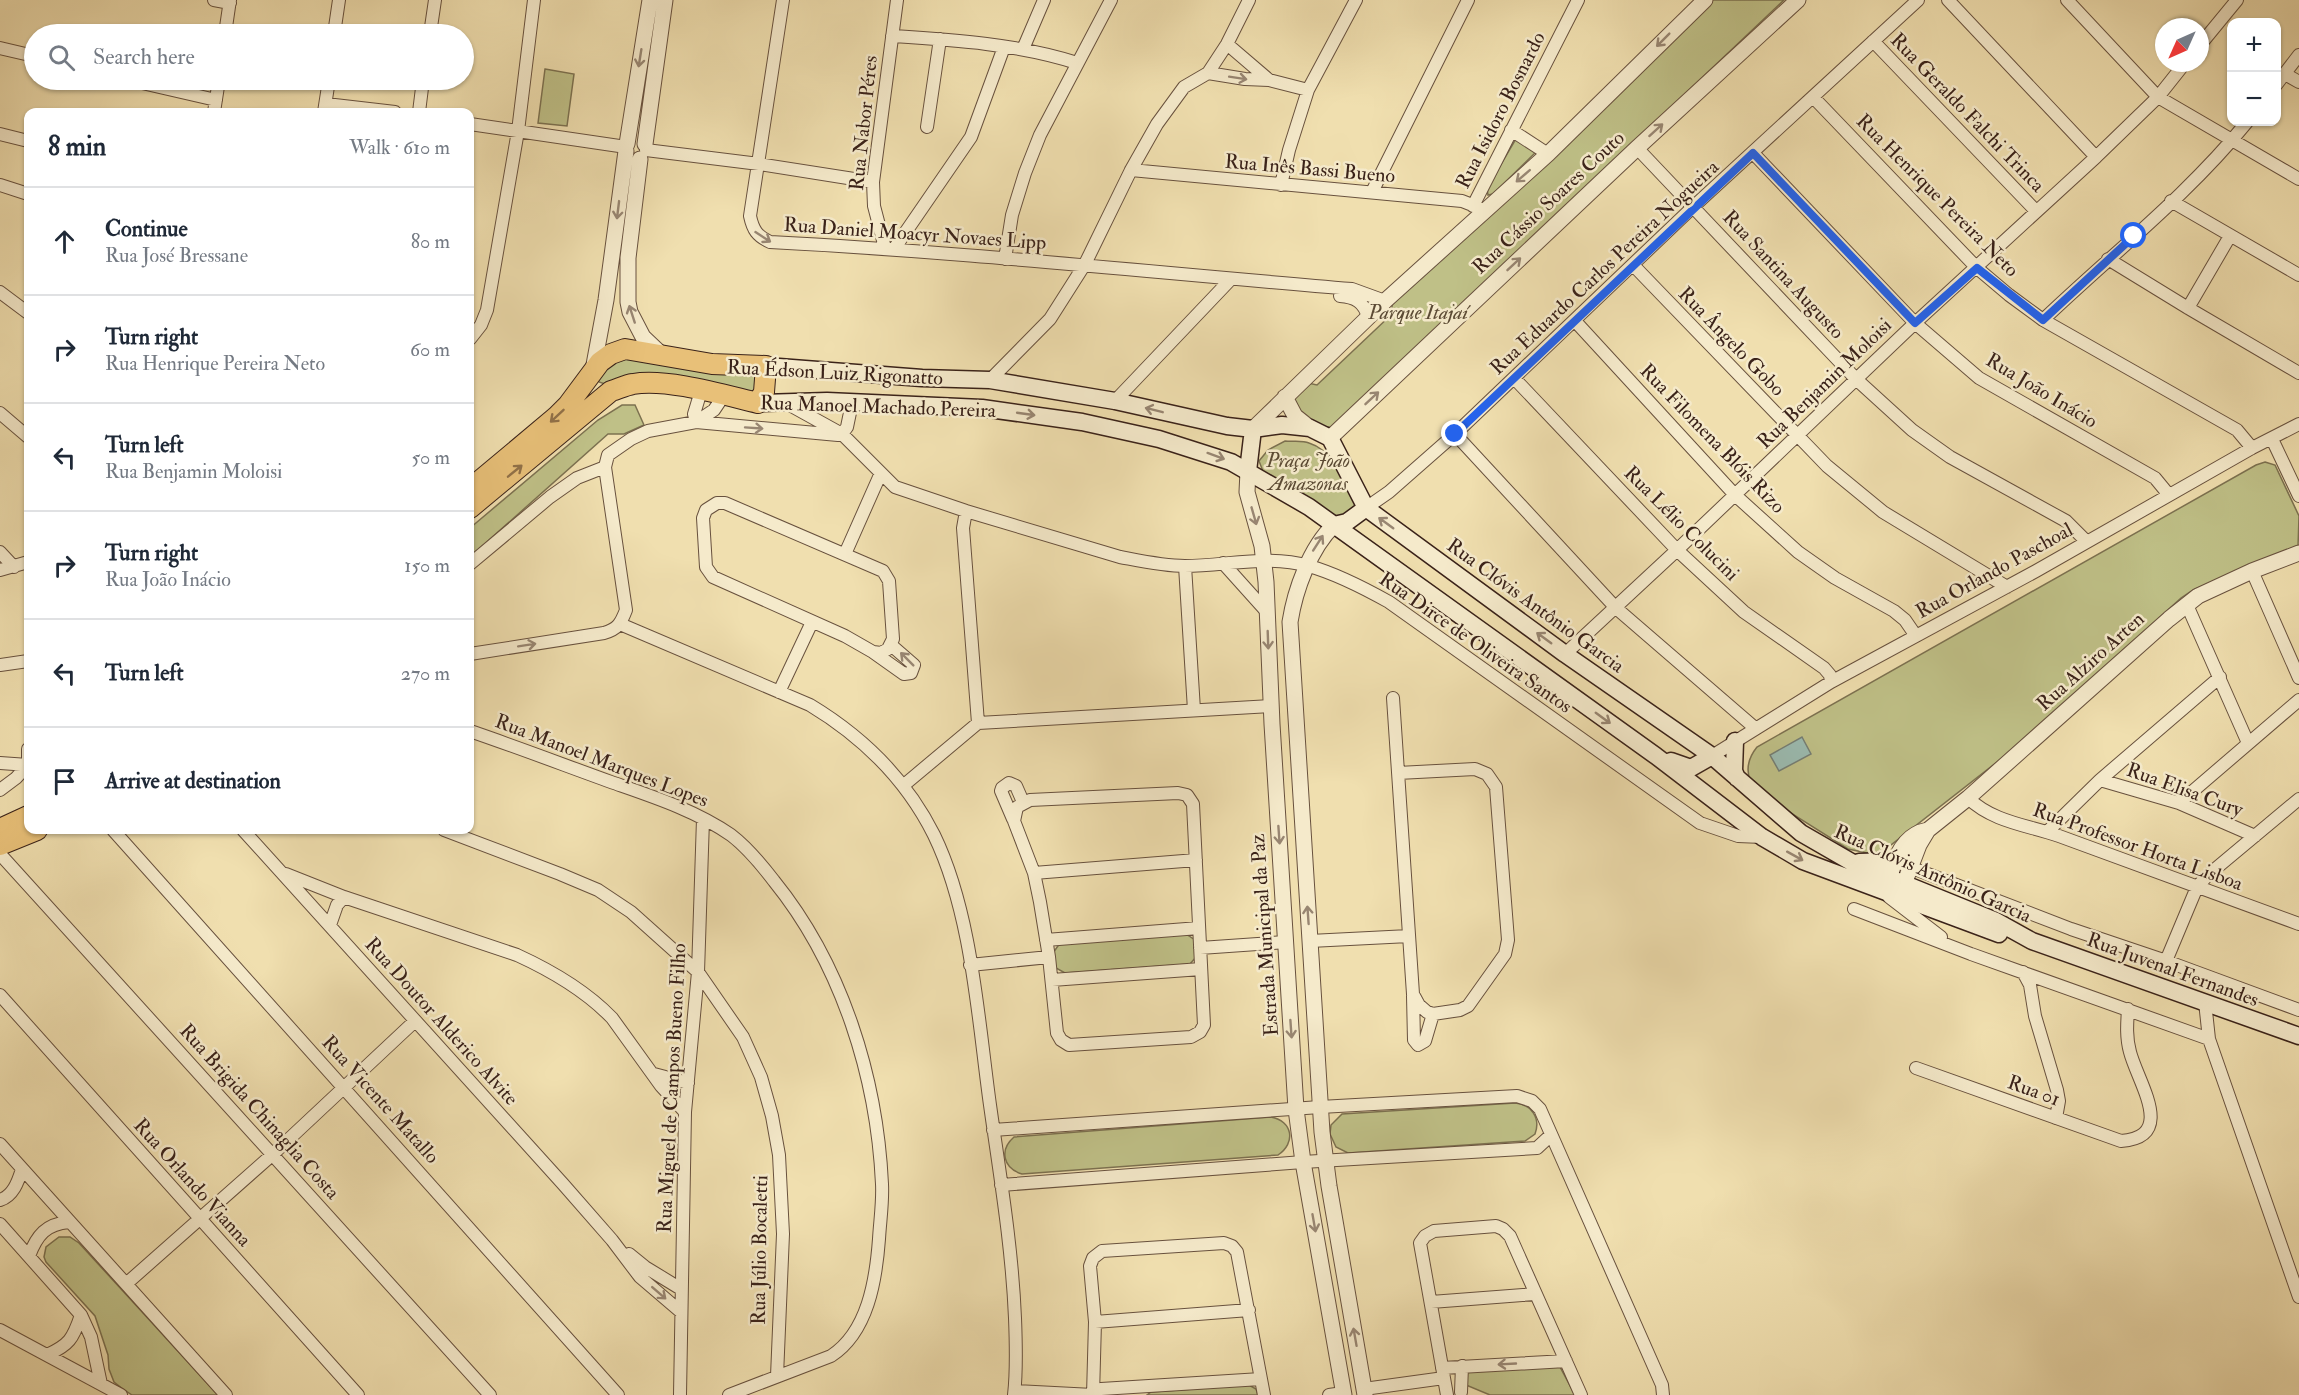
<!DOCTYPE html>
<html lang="en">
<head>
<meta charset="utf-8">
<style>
	:root { --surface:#fff; --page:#f2f2f3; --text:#1f2937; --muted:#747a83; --line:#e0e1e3 }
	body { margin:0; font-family:"IM FELL Double Pica",serif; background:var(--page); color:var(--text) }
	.controls { position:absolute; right:18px; top:18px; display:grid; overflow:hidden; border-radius:12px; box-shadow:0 2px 4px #0004 }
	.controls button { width:54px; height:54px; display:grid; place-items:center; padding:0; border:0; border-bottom:2px solid var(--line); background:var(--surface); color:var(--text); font:30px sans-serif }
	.compass { position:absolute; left:2155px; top:18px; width:54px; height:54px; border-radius:50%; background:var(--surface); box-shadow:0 2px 4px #0004; rotate:225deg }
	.stop { position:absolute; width:18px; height:18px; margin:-14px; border:4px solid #2563eb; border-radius:50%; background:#fff }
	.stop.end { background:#2563eb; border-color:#fff; box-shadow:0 2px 6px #0008 }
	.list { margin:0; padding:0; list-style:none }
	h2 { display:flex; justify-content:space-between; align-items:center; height:78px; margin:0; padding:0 24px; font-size:26px }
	h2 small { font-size:20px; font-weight:400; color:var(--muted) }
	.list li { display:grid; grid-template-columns:39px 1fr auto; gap:18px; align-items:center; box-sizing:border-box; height:108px; padding:0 24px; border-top:2px solid var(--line) }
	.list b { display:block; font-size:22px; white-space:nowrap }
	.list p { margin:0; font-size:20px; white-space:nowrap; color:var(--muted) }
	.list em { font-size:20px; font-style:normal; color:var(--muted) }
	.icon { flex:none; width:33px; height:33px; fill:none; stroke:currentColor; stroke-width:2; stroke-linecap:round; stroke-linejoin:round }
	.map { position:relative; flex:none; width:2299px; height:1395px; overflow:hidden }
	.search { position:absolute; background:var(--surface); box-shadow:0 2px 4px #0004; left:24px; top:24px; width:450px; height:66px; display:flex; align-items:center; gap:15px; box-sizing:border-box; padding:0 21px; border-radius:33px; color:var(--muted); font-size:22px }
	.panel { position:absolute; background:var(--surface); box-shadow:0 2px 4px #0004; left:24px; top:108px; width:450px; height:726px; border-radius:12px }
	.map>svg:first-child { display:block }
</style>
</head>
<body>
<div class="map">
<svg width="2299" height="1395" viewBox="0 0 2299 1395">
	<rect width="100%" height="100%" fill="#f0dfaf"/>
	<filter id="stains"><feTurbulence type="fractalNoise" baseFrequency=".00333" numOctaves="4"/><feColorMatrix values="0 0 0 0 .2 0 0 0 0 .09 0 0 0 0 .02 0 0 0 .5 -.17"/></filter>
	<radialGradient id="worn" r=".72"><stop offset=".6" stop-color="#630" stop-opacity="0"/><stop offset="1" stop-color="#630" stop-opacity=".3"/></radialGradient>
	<!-- green -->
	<path fill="#bfc087" stroke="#7c7150" stroke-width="1.5" d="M1713,0H1784L1333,427C1320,429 1292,412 1295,397C1296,392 1303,387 1308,383L1317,385L1392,314V302Z
		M545,69L574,74L567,126L538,123Z
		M1517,137L1538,150L1493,194L1488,195L1487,188Z
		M613,357L754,375L759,381L756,391L745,394L605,384L599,382L596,375Z
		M622,405H635L644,425L624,434H608L470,557V528L598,420Z
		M1285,441C1293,442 1302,440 1309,443C1335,451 1345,484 1356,506L1352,513L1338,518L1264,474L1259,461L1268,450Z
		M2265,462L2275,465L2299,516L2298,547L2193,590L2181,598L2006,755L1887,848L1872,854L1848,849L1756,791C1745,776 1745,762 1757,747L2256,465Z
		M1186,934L1195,940L1196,957L1190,964L1065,973L1056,968L1053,953L1060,943Z
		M1515,1103C1531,1104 1541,1118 1535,1134L1525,1141L1348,1153L1336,1147L1330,1134L1331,1125L1342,1114Z
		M1271,1117C1293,1121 1296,1143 1278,1155L1022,1174C1003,1168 999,1150 1014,1137Z
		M59,1237H70L79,1243L218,1395H132L123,1389L114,1382L109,1369L108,1355L95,1316L46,1262L44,1257L46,1247Z
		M1560,1367L1575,1395H1490L1466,1385V1375L1471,1371Z
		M1249,1385L1256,1389L1258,1395H1147L1151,1392Z"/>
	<!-- water -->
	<path fill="#9bbcb2" stroke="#747e75" stroke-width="1.5" d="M1802,737L1811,754L1779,771L1770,755Z"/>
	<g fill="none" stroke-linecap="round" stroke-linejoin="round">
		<!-- minor casing -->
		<g stroke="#68513e" stroke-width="14">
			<path id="minor" d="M214,0L230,3
				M783,0L750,216C753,230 757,236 770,242C964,252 1158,273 1352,289L1385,301
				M1948,0L2096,157
				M2067,0L2158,97L2299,179
				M225,34L230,0
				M334,34L339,0
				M430,34L435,0
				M892,36C954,40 1018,44 1077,63
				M1873,41L2036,211
				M1227,44L1269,80
				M2200,45L2237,0
				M0,48L34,56
				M1023,49L1044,0
				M1208,73L1245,79L1269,80L1308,90
				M2285,74L2299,82
				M129,80L216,100
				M2276,85L2299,55
				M1813,97L1977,268L2009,295L2043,320L2237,430L2252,448
				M326,104L395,112
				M214,112L219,80
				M324,112L329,80
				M419,112L423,80
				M470,124L626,147
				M927,127L940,39
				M1511,130L1548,154
				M0,134L28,141
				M1637,148L1856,379L1912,430L1950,457L2066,521L2086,541
				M646,150L759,164L873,182
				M1753,153L1915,323L1979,378L2155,478L2169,495
				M1131,170L1462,201L1485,210
				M0,185L28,194
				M1281,185L1289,150L1308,90L1356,0
				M1372,192L1468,0
				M2171,201L2299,275
				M1473,206L1578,0
				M885,248L874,206L873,182L897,0
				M894,249L971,137L1004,47
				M1005,259L1012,215L1025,173L1040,135L1111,0
				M2108,259L2188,308L2299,373
				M1634,266L1827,466L1883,512L2007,587
				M0,292L28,313
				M1340,296C1355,297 1364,302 1368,317
				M2188,308L2230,236
				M2043,320C2111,255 2188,195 2247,122
				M1575,321L1735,495L1798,552L1835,578L1894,611L1905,620L1916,636
				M470,339L481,325L487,310L518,131L534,0
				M1514,378L1677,550L1744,612L1824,668L1830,675L1831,682
				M990,380L1050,319L1085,264L1131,170L1157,124L1184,87L1208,73L1227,44L1249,0
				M1115,401L1231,279
				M786,403L842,434L895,487L966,511L1120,557C1141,561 1163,566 1185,566C1226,566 1268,554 1309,566C1337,574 1364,588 1389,602L1700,823L1738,836L1762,837
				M0,413L28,437
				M696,422L714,410L724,395
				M696,422L694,414L701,391
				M842,434L847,427L852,403
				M1455,434L1616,608L1755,728
				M2272,439L2299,496
				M717,503H725L883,571L889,581L893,639L888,649L881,653L873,652L845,636L713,577L706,567L703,518L706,510Z
				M1366,508L1389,492L1455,434L1693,207L1918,0
				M966,511L963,528L978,723
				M0,552L14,567
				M845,554L880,475
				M1223,563L1267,612
				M470,564L550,497L577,478L605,467
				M1185,566L1194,710
				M0,570L28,562
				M2252,571L2299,678
				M2187,605L2248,743
				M620,624L810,705C863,737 906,779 934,835C972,913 978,1019 990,1105C1000,1176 1012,1246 1015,1318C1016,1343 1017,1370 1014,1395
				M873,652L904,674L911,673L914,665L891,645
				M470,654L604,633C618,629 621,623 626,610L605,467L608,455L631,439L648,431L696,422L838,435
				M1565,654L1677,550L1915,323L2096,157L2158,97L2185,63
				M0,665L28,661
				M779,692L812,622
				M1393,698L1413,994L1419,1005L1427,1012L1433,1014L1460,1010L1468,1006L1505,954L1508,940L1496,787L1487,774L1475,769L1398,773
				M470,731C517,747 564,765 611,782C651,796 695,810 731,835C748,848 761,864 774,881C842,965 877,1077 882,1184C883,1202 880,1221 879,1239C876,1280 868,1332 831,1356L729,1395
				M28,749V765
				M1712,756L1831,682L2036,571L2252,448L2299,424
				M0,763L28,765L16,778L0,790
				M2100,780L2179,803L2255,836
				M904,785L978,723L1271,706
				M1178,793L1187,795L1193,804L1204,1025L1200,1032L1191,1037L1069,1045L1061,1040L1057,1033L1049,957L1040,902L1034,873L1014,821L1017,807L1030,800Z
				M1968,798C1993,822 2027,825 2059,836C2139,866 2219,895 2299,924
				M2179,803L2299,700
				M1013,819L1001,791L1002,788L1009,783L1016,786L1023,802
				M113,830L618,1395
				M243,830L563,1184L612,1240L640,1277L681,1312
				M444,830L560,874L598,890L631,912L698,972L743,1037L761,1077L772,1116L779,1155L783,1234L777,1376
				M2047,832L2100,780L2220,677
				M0,854L490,1395
				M1894,861L2071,929L2166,961L2299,1010
				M1034,873L1196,860
				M286,874L344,897L517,955C552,971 585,990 612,1018L661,1086L685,1112
				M1889,897L1941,937
				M1854,909L1971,954L2209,1039
				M330,925L337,905L344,897
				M1046,940L1199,928
				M1310,941L1409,936
				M1200,948L1286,942
				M2166,961L2197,887L2208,875L2299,799
				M970,965L1049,957
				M2023,972L2030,985L2035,1016L2057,1090L2059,1101L2056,1118
				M1052,980L1201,969
				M0,995L358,1395
				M1413,996L1414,1040L1418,1045L1425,1041L1433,1014
				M2205,1002L2209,1039L2299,1297
				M1916,1068L2121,1141C2177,1137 2138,1083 2130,1052C2126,1038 2127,1024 2128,1009
				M654,1074L688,1083
				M993,1130L1320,1107L1517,1096L1532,1101L1540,1109L1662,1385L1663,1395
				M0,1144L226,1395
				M1001,1185L1303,1162L1537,1148L1551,1135
				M0,1200C13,1196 18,1182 22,1169
				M0,1224L81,1315C73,1339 69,1345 47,1355
				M629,1254L645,1267L681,1289
				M29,1256C37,1235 46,1224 69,1222
				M126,1284L273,1154L415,1021
				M1431,1302L1535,1294
				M81,1315L91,1337L101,1384
				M1095,1322L1249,1310
				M0,1330L121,1395
				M1442,1368L1566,1361
				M1364,1389L1444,1378
				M1015,1391L1093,1395L1101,1389L1261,1379
				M1461,1392L1462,1366
				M680,1395L685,1112L698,972L703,819
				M1093,1395L1095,1322L1090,1266L1093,1258L1102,1251L1224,1243L1232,1246L1237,1252L1264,1395
				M1329,1395L1343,1393
				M1447,1395L1420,1243L1425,1236L1434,1231L1496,1226L1503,1229L1510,1236L1581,1395"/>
		</g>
		<!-- tertiary casing -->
		<g stroke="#68513e" stroke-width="17">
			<path id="tertiary" d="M627,144L650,0
				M645,144L665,0
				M640,159L628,258V302L630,312L643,337L662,355
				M593,370L606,300L626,151
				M1285,397L1295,416L1310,428
				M1253,429L1385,301L1548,154L1705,0
				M1330,438L1637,148L1798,0
				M1248,471L1247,492L1262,546L1266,582L1272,724L1296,1109L1303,1162L1344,1395
				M1334,525C1310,548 1295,590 1290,622L1322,1132L1329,1186L1365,1395
				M1891,873C1896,854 1906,834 1928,830L1968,798L2169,619L2198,596L2252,571L2299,553
				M1904,884L1919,845L1928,830"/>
		</g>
		<!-- secondary casing -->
		<g stroke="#3a2219" stroke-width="19">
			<path id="secondary" d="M766,366L922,378L990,380L1115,401L1227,426L1253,429L1282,425L1310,428L1330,438L1366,508L1565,654L1712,756L1801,833L1853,863L1996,921L2032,941L2299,1036
				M758,403L827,401L982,408L1082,422L1159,439L1231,462L1309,507L1656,756L1762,837L1803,861L1999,934
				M1248,471L1253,429
				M1334,525L1347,522L1366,508
				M1735,741L1734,771L1737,778
				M1671,761L1691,768L1712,756
				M1859,862L1894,861"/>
		</g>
		<!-- primary casing -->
		<g stroke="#3a2219" stroke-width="22">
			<path id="primary" d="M470,489L556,417L568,405L600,362L611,354L625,349L712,364L766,366L764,392L758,403C724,395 667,378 633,384C626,385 618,389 611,391L470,508
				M0,829L28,816
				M0,845L37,830"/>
		</g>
		<!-- minor -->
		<use href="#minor" stroke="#f5eacb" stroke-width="12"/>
		<!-- tertiary -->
		<use href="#tertiary" stroke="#f5eacb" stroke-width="15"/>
		<!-- secondary -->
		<use href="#secondary" stroke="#f5eacb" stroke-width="16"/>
		<!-- primary -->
		<use href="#primary" stroke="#e8c078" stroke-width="20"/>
	</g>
	<!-- one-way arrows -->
	<defs><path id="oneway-shaft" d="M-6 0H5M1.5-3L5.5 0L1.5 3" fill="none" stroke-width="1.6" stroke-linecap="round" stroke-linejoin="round" transform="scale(1.5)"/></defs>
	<g stroke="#988672">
		<use href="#oneway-shaft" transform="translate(1663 40) rotate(135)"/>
		<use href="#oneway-shaft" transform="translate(640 58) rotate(99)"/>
		<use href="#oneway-shaft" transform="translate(1238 78) rotate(9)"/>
		<use href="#oneway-shaft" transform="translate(1656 130) rotate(-42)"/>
		<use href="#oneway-shaft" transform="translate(1523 176) rotate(139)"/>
		<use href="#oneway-shaft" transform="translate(618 210) rotate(97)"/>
		<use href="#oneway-shaft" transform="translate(763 237) rotate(33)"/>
		<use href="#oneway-shaft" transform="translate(1514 264) rotate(-43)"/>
		<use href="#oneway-shaft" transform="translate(632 314) rotate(-108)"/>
		<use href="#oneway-shaft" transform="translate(1372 398) rotate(-43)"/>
		<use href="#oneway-shaft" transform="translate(1154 410) rotate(-166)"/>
		<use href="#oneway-shaft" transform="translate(1026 414) rotate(8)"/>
		<use href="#oneway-shaft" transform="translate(754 428) rotate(4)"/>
		<use href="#oneway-shaft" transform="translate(1216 456) rotate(20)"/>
		<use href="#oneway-shaft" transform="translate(1254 516) rotate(74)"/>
		<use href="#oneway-shaft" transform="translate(1386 523) rotate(-144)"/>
		<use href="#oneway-shaft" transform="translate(1318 543) rotate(-57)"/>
		<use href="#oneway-shaft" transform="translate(1544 638) rotate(-144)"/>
		<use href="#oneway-shaft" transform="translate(1268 640) rotate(88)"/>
		<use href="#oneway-shaft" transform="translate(527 645) rotate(-9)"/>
		<use href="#oneway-shaft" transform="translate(907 659) rotate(-135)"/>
		<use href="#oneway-shaft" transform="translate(1603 718) rotate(36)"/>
		<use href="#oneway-shaft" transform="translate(1279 835) rotate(86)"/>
		<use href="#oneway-shaft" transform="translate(1795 856) rotate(29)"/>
		<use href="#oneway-shaft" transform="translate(1308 915) rotate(-94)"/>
		<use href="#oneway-shaft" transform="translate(1291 1029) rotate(86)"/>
		<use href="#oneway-shaft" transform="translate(1314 1223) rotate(80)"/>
		<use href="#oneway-shaft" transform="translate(659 1293) rotate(41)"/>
		<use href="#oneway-shaft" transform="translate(1355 1337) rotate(-100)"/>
		<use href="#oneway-shaft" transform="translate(1507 1364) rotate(177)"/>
	</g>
	<g stroke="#917148">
		<use href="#oneway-shaft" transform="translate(557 416) rotate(137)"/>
		<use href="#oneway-shaft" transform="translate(515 471) rotate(-39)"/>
	</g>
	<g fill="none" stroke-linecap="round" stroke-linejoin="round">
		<!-- route -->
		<path stroke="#2563eb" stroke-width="8" d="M1455,434L1753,153L1915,323L1977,268L2043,320L2134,236"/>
	</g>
	<g text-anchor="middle" stroke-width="5" stroke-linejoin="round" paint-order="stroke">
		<!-- street labels -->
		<g font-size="20" fill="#3a2219" stroke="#f5eacb">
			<text transform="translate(1500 110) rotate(-63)" y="7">Rua Isidoro Bosnardo</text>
			<text transform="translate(1968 112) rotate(46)" y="7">Rua Geraldo Falchi Trinca</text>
			<text transform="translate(863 123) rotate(-84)" y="7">Rua Nabor Péres</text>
			<text transform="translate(1310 168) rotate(5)" y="7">Rua Inês Bassi Bueno</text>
			<text transform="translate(1938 195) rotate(45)" y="7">Rua Henrique Pereira Neto</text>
			<text transform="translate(1548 202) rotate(-43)" y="7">Rua Cássio Soares Couto</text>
			<text transform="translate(915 233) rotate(4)" y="7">Rua Daniel Moacyr Novaes Lipp</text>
			<text transform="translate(1604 267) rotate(-43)" y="7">Rua Eduardo Carlos Pereira Nogueira</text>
			<text transform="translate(1784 274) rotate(47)" y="7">Rua Santina Augusto</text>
			<text transform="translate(1732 341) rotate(46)" y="7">Rua Ângelo Gobo</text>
			<text transform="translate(835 372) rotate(3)" y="7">Rua Édson Luiz Rigonatto</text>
			<text transform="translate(1824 383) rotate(-44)" y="7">Rua Benjamin Moloisi</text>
			<text transform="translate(2042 390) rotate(31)" y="7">Rua João Inácio</text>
			<text transform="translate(878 406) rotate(2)" y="7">Rua Manoel Machado Pereira</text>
			<text transform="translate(1713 438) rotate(46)" y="7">Rua Filomena Blóis Rizo</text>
			<text transform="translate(1682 523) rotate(45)" y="7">Rua Lélio Colucini</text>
			<text transform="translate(1994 570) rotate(-29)" y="7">Rua Orlando Paschoal</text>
			<text transform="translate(1536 605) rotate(36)" y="7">Rua Clóvis Antônio Garcia</text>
			<text transform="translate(1476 642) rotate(35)" y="7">Rua Dirce de Oliveira Santos</text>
			<text transform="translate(2090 661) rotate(-42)" y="7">Rua Alziro Arten</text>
			<text transform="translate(602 760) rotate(21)" y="7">Rua Manoel Marques Lopes</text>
			<text transform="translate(2185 789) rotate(20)" y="7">Rua Elisa Cury</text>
			<text transform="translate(2138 846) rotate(20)" y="7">Rua Professor Horta Lisboa</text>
			<text transform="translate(1933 873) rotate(24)" y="7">Rua Clóvis Antônio Garcia</text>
			<text transform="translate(1264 935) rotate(-94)" y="7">Estrada Municipal da Paz</text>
			<text transform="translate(2173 969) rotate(20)" y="7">Rua Juvenal Fernandes</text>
			<text transform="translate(442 1021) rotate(48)" y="7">Rua Doutor Alderico Alvite</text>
			<text transform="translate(671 1088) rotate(-87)" y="7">Rua Miguel de Campos Bueno Filho</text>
			<text transform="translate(2034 1090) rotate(20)" y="7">Rua 01</text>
			<text transform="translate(381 1099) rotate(48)" y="7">Rua Vicente Matallo</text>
			<text transform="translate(260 1111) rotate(48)" y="7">Rua Brigida Chinaglia Costa</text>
			<text transform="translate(193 1182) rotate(48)" y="7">Rua Orlando Vianna</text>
			<text transform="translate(759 1250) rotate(-89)" y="7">Rua Júlio Bocaletti</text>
		</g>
		<!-- park labels -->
		<g font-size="20" font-style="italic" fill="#5b4a34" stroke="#f5eacb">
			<text x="1418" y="319">Parque Itajaí</text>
			<text x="1308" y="467">Praça João<tspan x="1308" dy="23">Amazonas</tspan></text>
		</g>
	</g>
	<rect width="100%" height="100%" filter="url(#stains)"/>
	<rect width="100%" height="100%" fill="url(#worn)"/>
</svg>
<div class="controls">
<button>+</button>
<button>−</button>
</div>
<svg class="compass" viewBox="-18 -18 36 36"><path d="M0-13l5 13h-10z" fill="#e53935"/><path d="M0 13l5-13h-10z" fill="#747a83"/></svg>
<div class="stop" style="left:2134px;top:236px"></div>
<div class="stop end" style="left:1455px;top:434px"></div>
<div class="search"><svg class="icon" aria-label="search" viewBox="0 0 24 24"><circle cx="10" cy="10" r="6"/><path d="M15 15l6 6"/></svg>Search here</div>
<section class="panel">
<h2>8 min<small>Walk · 610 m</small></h2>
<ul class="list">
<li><svg class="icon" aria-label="ahead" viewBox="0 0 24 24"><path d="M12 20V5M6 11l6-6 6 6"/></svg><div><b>Continue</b><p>Rua José Bressane</p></div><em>80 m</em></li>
<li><svg class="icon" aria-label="right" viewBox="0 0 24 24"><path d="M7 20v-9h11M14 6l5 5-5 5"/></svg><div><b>Turn right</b><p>Rua Henrique Pereira Neto</p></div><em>60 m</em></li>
<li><svg class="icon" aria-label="left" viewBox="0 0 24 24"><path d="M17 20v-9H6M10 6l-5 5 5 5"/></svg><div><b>Turn left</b><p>Rua Benjamin Moloisi</p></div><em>50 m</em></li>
<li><svg class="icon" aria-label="right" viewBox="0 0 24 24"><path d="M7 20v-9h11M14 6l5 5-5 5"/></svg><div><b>Turn right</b><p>Rua João Inácio</p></div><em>150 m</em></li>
<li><svg class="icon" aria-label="left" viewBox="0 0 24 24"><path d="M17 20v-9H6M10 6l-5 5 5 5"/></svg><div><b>Turn left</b></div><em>270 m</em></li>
<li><svg class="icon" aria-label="arrive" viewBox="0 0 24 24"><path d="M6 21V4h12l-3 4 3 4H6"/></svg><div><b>Arrive at destination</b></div></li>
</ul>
</section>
</div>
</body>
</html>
